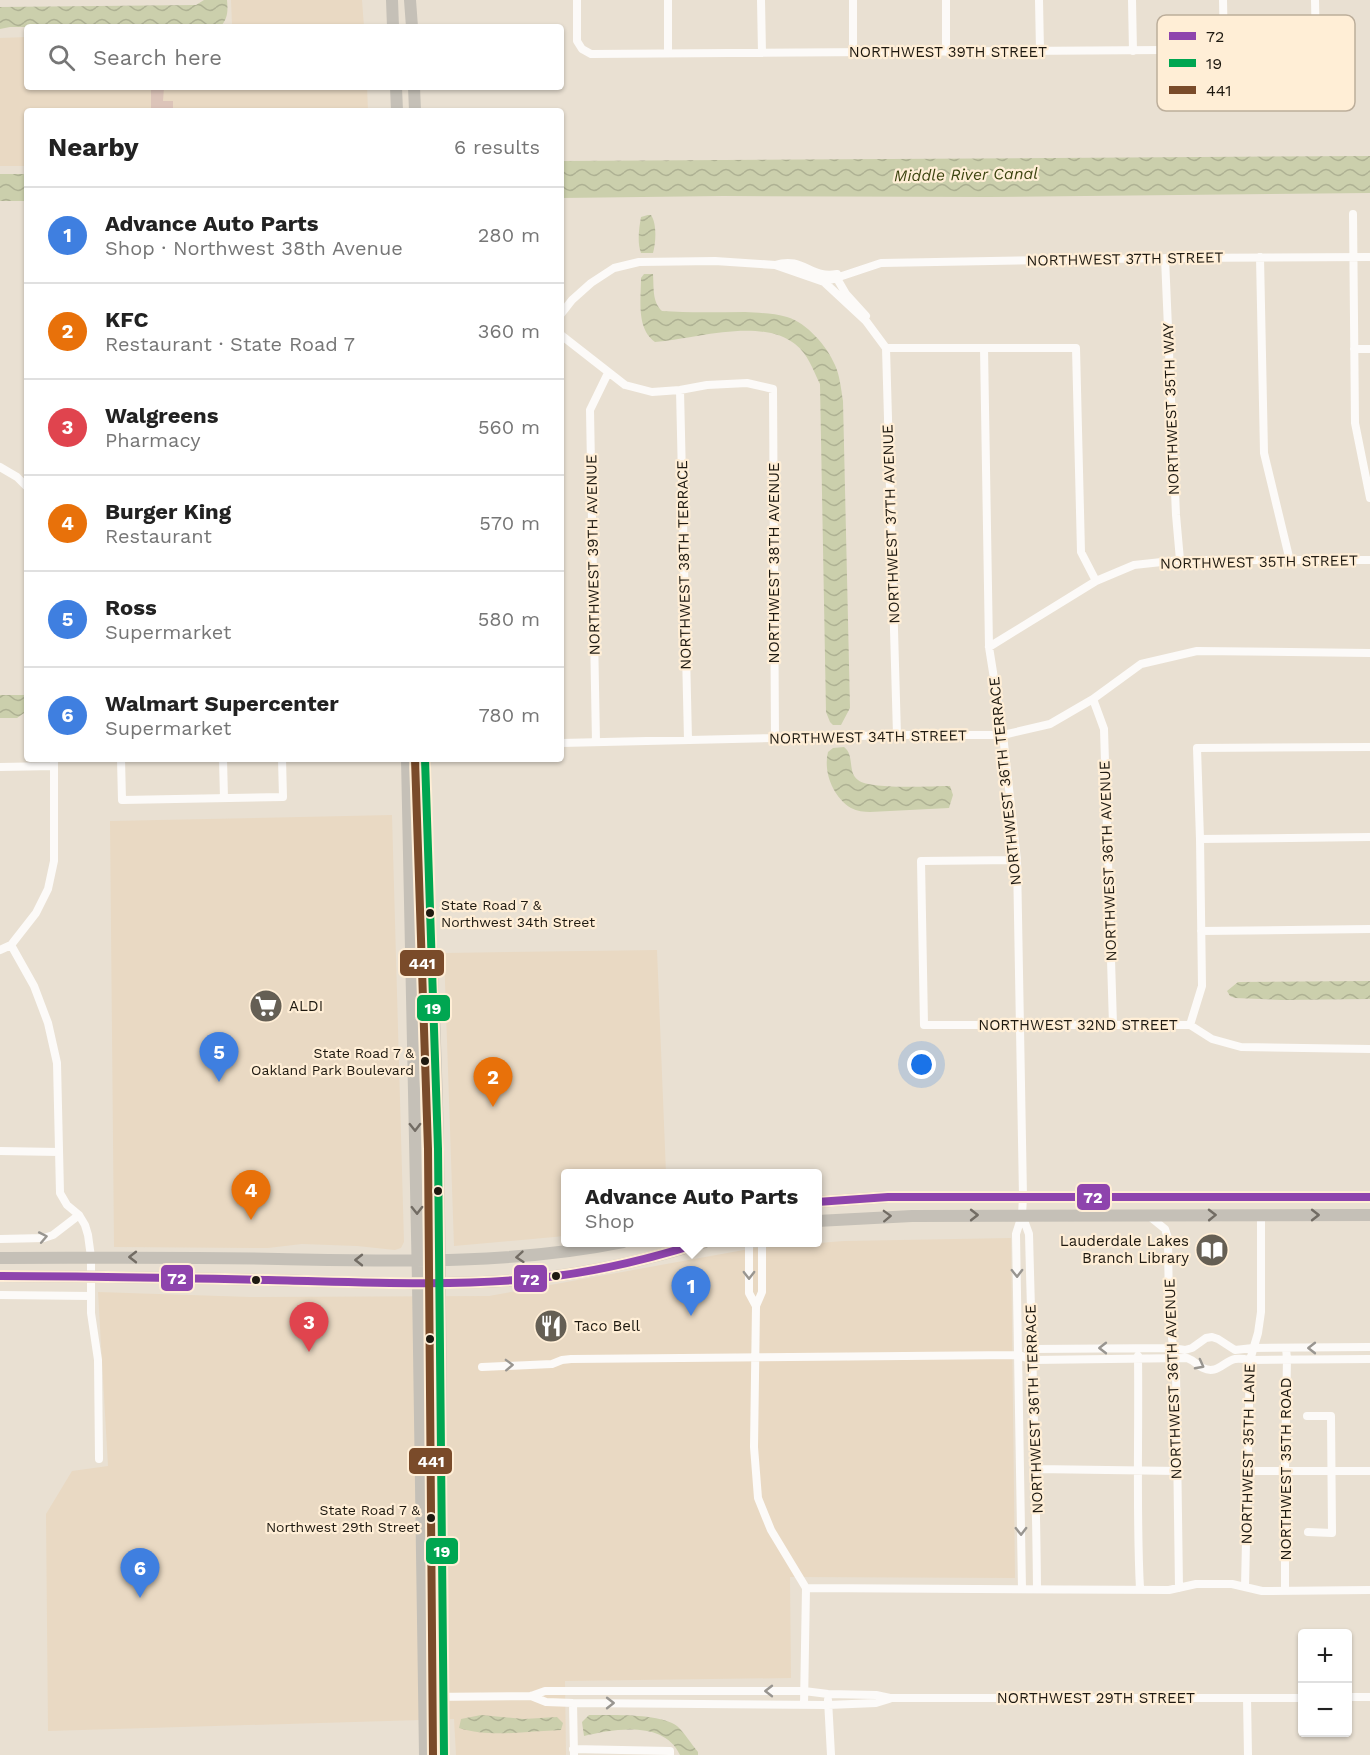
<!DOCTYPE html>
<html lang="en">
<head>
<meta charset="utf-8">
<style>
	:root { --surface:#fff; --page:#f2f2f2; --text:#222; --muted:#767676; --line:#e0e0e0; --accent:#655f54 }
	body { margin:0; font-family:"Work Sans",sans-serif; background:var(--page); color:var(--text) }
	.controls { position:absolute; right:18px; bottom:18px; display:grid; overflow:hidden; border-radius:6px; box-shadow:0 2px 4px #0004 }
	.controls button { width:54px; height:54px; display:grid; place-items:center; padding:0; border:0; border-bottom:2px solid var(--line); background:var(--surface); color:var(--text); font:30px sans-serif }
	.you { position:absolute; left:922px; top:1065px; width:21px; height:21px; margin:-15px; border:4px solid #fff; border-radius:50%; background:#1a73e8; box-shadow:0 0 0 9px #1a73e833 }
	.badge { display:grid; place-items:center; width:39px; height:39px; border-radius:50%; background:var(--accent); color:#fff; font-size:20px; font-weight:700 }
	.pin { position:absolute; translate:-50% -50px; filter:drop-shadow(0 2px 3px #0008) }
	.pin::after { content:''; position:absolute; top:32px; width:21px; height:18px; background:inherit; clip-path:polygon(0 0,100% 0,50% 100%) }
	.popup { position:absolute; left:561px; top:1169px; width:261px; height:78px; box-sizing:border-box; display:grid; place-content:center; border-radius:6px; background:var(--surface); filter:drop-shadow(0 2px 4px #0005); font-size:20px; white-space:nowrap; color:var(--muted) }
	.popup b { font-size:22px; color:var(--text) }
	.popup::after { content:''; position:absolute; left:50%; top:100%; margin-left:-12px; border:12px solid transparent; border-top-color:var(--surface) }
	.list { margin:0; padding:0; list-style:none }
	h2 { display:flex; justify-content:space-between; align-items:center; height:78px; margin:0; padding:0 24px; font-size:26px }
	h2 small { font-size:20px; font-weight:400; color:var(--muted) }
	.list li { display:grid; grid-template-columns:39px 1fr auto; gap:18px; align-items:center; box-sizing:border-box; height:96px; padding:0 24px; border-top:2px solid var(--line) }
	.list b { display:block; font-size:22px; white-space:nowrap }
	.list p { margin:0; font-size:20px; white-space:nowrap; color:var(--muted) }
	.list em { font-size:20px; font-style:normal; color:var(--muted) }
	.icon { flex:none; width:33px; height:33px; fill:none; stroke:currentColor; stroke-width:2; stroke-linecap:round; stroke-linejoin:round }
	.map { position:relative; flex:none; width:1370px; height:1755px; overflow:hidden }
	.search { position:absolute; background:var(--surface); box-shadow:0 2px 4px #0004; left:24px; top:24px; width:540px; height:66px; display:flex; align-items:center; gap:15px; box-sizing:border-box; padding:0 21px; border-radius:6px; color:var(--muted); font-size:22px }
	.panel { position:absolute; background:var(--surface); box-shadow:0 2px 4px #0004; left:24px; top:108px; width:540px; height:654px; border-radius:6px }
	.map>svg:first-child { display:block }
</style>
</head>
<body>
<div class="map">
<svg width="1370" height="1755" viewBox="0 0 1370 1755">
	<defs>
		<pattern id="water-waves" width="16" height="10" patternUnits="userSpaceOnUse" patternTransform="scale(1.5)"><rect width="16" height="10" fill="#cbcfac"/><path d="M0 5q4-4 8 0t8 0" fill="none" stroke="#aeb193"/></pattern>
	</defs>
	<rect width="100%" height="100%" fill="#e9e0d2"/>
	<!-- built -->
	<path fill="#e9d9c3" d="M231,0H362L364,27H230L232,25Z
		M27,37V87H367L368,111H27V166H0V38Z
		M392,815L404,1242L401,1248L395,1250L357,1246L302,1244L268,1248L114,1247L110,821Z
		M657,950L666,1173L565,1174V1236L454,1246L444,953Z
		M1011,1238L1015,1578L790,1577L791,1678L565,1681L566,1755H456L454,1719L48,1731L46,1514L72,1471L108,1466L98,1292L250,1297L489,1296L755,1248L844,1241Z"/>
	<!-- green -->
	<path fill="#dcc4b9" d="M151,87H164L163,101H173V111H151Z"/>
	<!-- water -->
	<path fill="url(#water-waves)" d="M204,0H227C228,11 228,19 220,27H10L0,29V7L196,5Z
		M1370,156V193L989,197L723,196L561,198V161Z
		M0,174H27V201H0Z
		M648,215H651C657,224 656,242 653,253H641C637,243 639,228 641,217Z
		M644,274H653C654,287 652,302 662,311C689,313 717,312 745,312C758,313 774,313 787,317C807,323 827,346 835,365C840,376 841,389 843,401L850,708L841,725H833L830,722L826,712L820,384C813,370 808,354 795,344C760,317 695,339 655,342C636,329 641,299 641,278Z
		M0,695H27V711L17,718H0Z
		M844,747C855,755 847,772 858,780C870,790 932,786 950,786L953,795L949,808L870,812C864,812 857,811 851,808C833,797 823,772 828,752L833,748Z
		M1370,981V999L1281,1000L1235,998L1230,996L1227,991L1238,982Z
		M481,1715L524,1719L557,1717L563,1723L561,1730C528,1731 491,1738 459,1728L461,1719Z
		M589,1715C610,1715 661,1713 677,1726C685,1733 691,1744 698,1752V1755H680C664,1720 614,1729 584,1736L582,1722Z"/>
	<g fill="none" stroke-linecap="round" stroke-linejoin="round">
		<!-- street -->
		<path stroke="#fcfaf8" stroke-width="8" d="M577,0V41L582,49L591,54L1316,49
			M668,0V53
			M761,0L762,53
			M853,0V52
			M946,0V52
			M1039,0L1040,51
			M1132,0L1133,51
			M1223,0L1224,50
			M1315,0L1316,49L1327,94
			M1353,214L1355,423L1370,498
			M1260,257L1264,453L1290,561
			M1165,258L1176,515L1180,560
			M775,265C804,256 809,279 837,274
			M821,275L824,282L866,321L886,348L897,735
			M835,275L846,294L866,316
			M561,314L572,300L591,283L614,268L639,262L715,261L775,265L824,282L881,263L1165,258L1370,257
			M561,335L625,385L652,392L680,390L707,385L747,383L773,389L775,738
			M886,348H1076L1081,552L1096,581
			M984,348L989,647L1003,735L1017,860L1023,1197L1022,1215L1016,1234L1022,1589
			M1354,349H1370
			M680,390L688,740
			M0,467L17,477L27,487
			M989,647L1096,581L1134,565L1180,560H1370
			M1093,699L1104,729L1113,1025
			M596,742L590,410L608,373
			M561,743L897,735H1003L1050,724L1093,699L1141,664L1197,651L1370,653
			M54,759V861L48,889L36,913L11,945L34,986L48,1023L57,1063L60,1193L67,1205L79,1215L85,1225L88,1235L91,1257V1313L98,1360L99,1459
			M121,759L122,800L283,797L282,759
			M223,759L224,798
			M0,767L54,766
			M1200,839L1370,837
			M1017,860L921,861L924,1025H1190L1212,1039L1241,1047L1370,1049
			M1201,931L1370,929
			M0,950L11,945
			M1190,1025L1202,986L1200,839L1197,748L1370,747
			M0,1151L59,1152
			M1022,1215L1029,1234C1032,1352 1036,1471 1037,1589
			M1149,1216L1165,1229L1168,1238L1169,1313L1176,1371L1179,1588
			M0,1239L44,1238L53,1235L79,1215
			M749,1242V1293L756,1306
			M762,1242V1292L756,1306L754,1447L758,1498L771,1530L806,1588L804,1705
			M0,1295L91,1296
			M1028,1350L1032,1349L1172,1348L1185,1350L1192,1348L1206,1338L1212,1337L1218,1339L1235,1350L1253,1348L1370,1347
			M1138,1356C1139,1434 1136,1512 1140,1589
			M482,1367L552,1364L562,1360L571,1359L1019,1355L1032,1360L1187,1358C1195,1361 1197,1365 1203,1368C1217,1375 1224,1361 1235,1359C1240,1358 1245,1359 1250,1360L1370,1359
			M1307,1416H1331L1332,1533L1308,1532
			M1036,1469L1178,1471
			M1247,1471H1370
			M1245,1587L1250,1360L1258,1333L1261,1312V1215
			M806,1588L1169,1590L1196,1584H1232L1262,1591L1370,1590
			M1285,1591V1470L1287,1359L1286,1348
			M531,1696L546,1702L573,1703L828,1705L876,1703L889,1699
			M424,1697L531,1696L545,1691H804L828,1694L876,1695L890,1698H1302
			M1348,1697H1370
			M1247,1698L1248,1755
			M828,1700L831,1755
			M573,1703L574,1755
			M573,1749L670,1751V1755"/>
		<!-- primary -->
		<path stroke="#c5c0b7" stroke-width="12" d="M392,0L393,27
			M410,0L412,27
			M396,87L397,111
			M414,87L415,111
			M407,759L418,1283L425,1755
			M425,759C427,889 436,1019 438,1149C442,1351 440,1553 444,1755
			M419,978C419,987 420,994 425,1001L433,1002
			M817,1202L888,1197H1370
			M817,1221L912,1216L1370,1215
			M0,1258C93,1258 185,1257 278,1259C393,1261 509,1265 623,1242
			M0,1276C90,1276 179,1278 268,1280C352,1282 435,1286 518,1280C582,1275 644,1261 705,1242"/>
		<!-- bus-1 casing -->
		<g stroke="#ffeed6" stroke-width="12">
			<path id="bus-1" d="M817,1202L888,1197H1370
				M0,1276C89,1276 178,1278 268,1280C358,1282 449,1287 540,1278C595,1272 650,1259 703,1242"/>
		</g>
		<!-- bus-2 casing -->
		<g stroke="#ffeed6" stroke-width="12">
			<path id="bus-2" d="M425,759L438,1149L444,1755"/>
		</g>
		<!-- bus-3 casing -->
		<g stroke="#ffeed6" stroke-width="12">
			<path id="bus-3" d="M415,759L428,1149L433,1755"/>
		</g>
		<!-- bus-1 -->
		<use href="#bus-1" stroke="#8e44ad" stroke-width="8"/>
		<!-- bus-2 -->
		<use href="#bus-2" stroke="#00a651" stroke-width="8"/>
		<!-- bus-3 -->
		<use href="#bus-3" stroke="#7a4b2a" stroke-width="8"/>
	</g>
	<!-- one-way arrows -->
	<defs><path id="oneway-chevron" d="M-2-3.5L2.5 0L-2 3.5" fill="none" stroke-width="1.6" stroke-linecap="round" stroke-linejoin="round" transform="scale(1.5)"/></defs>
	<g stroke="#726c64">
		<use href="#oneway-chevron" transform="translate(415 1127) rotate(89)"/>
		<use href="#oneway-chevron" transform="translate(417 1210) rotate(89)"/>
		<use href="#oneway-chevron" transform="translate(974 1215)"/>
		<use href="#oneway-chevron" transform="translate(1212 1215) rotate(-1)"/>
		<use href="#oneway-chevron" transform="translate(1315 1215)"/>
		<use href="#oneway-chevron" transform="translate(887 1216) rotate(-2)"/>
		<use href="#oneway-chevron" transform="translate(133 1257) rotate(-180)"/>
		<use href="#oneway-chevron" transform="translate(520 1257) rotate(175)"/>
		<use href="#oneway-chevron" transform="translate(359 1260) rotate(-180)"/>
	</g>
	<g stroke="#989590">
		<use href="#oneway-chevron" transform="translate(43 1237) rotate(-11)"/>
		<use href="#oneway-chevron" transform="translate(1017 1273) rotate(89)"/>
		<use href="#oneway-chevron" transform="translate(749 1275) rotate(90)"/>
		<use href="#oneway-chevron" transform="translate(1103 1348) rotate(180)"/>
		<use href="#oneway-chevron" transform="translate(1312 1348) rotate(180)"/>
		<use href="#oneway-chevron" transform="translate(509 1365) rotate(-2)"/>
		<use href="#oneway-chevron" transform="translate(1200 1365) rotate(28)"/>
		<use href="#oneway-chevron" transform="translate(1021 1531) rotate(89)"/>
		<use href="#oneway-chevron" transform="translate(769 1691) rotate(-180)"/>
		<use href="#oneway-chevron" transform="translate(610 1703)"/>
	</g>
	<!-- icons -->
	<defs>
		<g id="supermarket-disc" transform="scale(1.725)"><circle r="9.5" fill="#655f54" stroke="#ffeed6"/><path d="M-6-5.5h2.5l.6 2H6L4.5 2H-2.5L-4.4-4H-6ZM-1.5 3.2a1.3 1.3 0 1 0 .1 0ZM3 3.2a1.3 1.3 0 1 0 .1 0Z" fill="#fff"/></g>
		<g id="library-disc" transform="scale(1.725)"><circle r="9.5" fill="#655f54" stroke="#ffeed6"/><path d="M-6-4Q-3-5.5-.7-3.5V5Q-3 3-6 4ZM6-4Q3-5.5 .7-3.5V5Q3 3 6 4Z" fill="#fff"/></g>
		<g id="restaurant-disc" transform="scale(1.725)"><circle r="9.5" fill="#655f54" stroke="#ffeed6"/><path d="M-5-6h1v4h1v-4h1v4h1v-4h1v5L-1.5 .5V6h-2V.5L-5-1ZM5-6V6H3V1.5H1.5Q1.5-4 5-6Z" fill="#fff"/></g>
	</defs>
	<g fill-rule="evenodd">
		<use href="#supermarket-disc" x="266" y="1006"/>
		<use href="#library-disc" x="1212" y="1250"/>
		<use href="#restaurant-disc" x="551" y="1326"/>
	</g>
	<!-- markers -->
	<g fill="#1e1910" stroke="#ffeed6" stroke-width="2">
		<circle cx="430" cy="913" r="5"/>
		<circle cx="425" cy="1061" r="5"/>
		<circle cx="438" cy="1191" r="5"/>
		<circle cx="556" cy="1276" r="5"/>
		<circle cx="256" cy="1280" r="5"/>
		<circle cx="430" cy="1339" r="5"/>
		<circle cx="431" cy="1518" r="5"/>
	</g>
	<g text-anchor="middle" stroke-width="4.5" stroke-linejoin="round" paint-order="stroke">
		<!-- bus labels -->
		<g font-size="14" fill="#1e1910" stroke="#ffeed6" text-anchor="end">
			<text x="441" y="910" text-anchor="start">State Road 7 &amp;<tspan x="441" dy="17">Northwest 34th Street</tspan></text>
			<text x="414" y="1058">State Road 7 &amp;<tspan x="414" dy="17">Oakland Park Boulevard</tspan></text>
			<text x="420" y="1515">State Road 7 &amp;<tspan x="420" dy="17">Northwest 29th Street</tspan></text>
		</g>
		<!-- street labels -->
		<g font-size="15" fill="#1e1910" stroke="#ffeed6">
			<text x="948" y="57">NORTHWEST 39TH STREET</text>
			<text transform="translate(1125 259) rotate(-1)" y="5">NORTHWEST 37TH STREET</text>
			<text transform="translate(1171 409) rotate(-92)" y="5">NORTHWEST 35TH WAY</text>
			<text transform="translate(891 524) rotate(-92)" y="5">NORTHWEST 37TH AVENUE</text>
			<text transform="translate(593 555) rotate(-91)" y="5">NORTHWEST 39TH AVENUE</text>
			<text transform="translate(1259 562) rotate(-1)" y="5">NORTHWEST 35TH STREET</text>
			<text transform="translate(774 563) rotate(-90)" y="5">NORTHWEST 38TH AVENUE</text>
			<text transform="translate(684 565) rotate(-91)" y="5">NORTHWEST 38TH TERRACE</text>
			<text transform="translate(868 737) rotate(-1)" y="5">NORTHWEST 34TH STREET</text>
			<text transform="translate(1005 781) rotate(-96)" y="5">NORTHWEST 36TH TERRACE</text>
			<text transform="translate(1108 861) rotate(-92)" y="5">NORTHWEST 36TH AVENUE</text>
			<text x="1078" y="1030">NORTHWEST 32ND STREET</text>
			<text transform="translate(1173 1379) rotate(-92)" y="5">NORTHWEST 36TH AVENUE</text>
			<text transform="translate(1034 1409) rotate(-92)" y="5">NORTHWEST 36TH TERRACE</text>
			<text transform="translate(1248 1454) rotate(-89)" y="5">NORTHWEST 35TH LANE</text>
			<text transform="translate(1286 1469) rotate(-90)" y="5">NORTHWEST 35TH ROAD</text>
			<text x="1096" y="1703">NORTHWEST 29TH STREET</text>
		</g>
		<!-- poi labels -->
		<g font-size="15" fill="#1e1910" stroke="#ffeed6" text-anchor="start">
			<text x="289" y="1011">ALDI</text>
			<text x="1189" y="1246" text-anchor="end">Lauderdale Lakes<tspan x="1189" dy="17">Branch Library</tspan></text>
			<text x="574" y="1331">Taco Bell</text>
		</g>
		<!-- water labels -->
		<g font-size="16" font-style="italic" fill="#3b430e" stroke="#ffeed6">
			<text transform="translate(966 174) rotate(-1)" y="6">Middle River Canal</text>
		</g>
	</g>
	<!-- legend -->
	<rect x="1157" y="15" width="198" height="96" rx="9" fill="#ffeed6" stroke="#bcae9b" stroke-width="1.5"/>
	<rect x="1169" y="32" width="27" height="8" fill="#8e44ad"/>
	<rect x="1169" y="59" width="27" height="8" fill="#00a651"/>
	<rect x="1169" y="86" width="27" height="8" fill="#7a4b2a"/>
	<g font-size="16" fill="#1e1910">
		<text x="1206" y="42">72</text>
		<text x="1206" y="69">19</text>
		<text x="1206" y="96">441</text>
	</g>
	<g stroke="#ffeed6" stroke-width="2">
		<rect x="399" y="949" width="46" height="28" rx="6" fill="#7a4b2a"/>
		<rect x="416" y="994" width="35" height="28" rx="6" fill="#00a651"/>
		<rect x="1076" y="1183" width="35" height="28" rx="6" fill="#8e44ad"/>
		<rect x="160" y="1264" width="34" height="28" rx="6" fill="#8e44ad"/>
		<rect x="513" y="1264" width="35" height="29" rx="6" fill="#8e44ad"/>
		<rect x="408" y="1447" width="45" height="28" rx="6" fill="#7a4b2a"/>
		<rect x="425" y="1537" width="34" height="28" rx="6" fill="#00a651"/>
	</g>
	<g font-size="16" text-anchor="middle" font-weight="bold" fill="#fff">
		<text x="422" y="969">441</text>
		<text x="433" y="1014">19</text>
		<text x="1093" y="1203">72</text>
		<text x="177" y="1284">72</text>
		<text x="530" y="1285">72</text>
		<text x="431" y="1467">441</text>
		<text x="442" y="1557">19</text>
	</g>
</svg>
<div class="controls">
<button>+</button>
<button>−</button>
</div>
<div class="you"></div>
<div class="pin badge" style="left:691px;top:1316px;background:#3f7fe0">1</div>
<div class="popup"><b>Advance Auto Parts</b>Shop</div>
<div class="pin badge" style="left:493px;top:1107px;background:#e8710a">2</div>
<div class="pin badge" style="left:309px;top:1352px;background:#e0444e">3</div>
<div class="pin badge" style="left:251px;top:1220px;background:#e8710a">4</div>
<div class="pin badge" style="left:219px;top:1082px;background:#3f7fe0">5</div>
<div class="pin badge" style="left:140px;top:1598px;background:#3f7fe0">6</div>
<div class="search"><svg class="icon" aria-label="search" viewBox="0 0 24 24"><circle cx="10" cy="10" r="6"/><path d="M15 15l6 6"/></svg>Search here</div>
<section class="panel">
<h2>Nearby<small>6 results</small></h2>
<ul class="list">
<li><span class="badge" style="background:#3f7fe0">1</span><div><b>Advance Auto Parts</b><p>Shop · Northwest 38th Avenue</p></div><em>280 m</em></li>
<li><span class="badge" style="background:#e8710a">2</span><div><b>KFC</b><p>Restaurant · State Road 7</p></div><em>360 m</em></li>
<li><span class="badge" style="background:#e0444e">3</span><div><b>Walgreens</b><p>Pharmacy</p></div><em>560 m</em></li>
<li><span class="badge" style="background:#e8710a">4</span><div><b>Burger King</b><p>Restaurant</p></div><em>570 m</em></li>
<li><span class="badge" style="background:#3f7fe0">5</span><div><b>Ross</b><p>Supermarket</p></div><em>580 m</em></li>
<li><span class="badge" style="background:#3f7fe0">6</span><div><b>Walmart Supercenter</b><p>Supermarket</p></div><em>780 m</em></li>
</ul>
</section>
</div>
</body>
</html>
